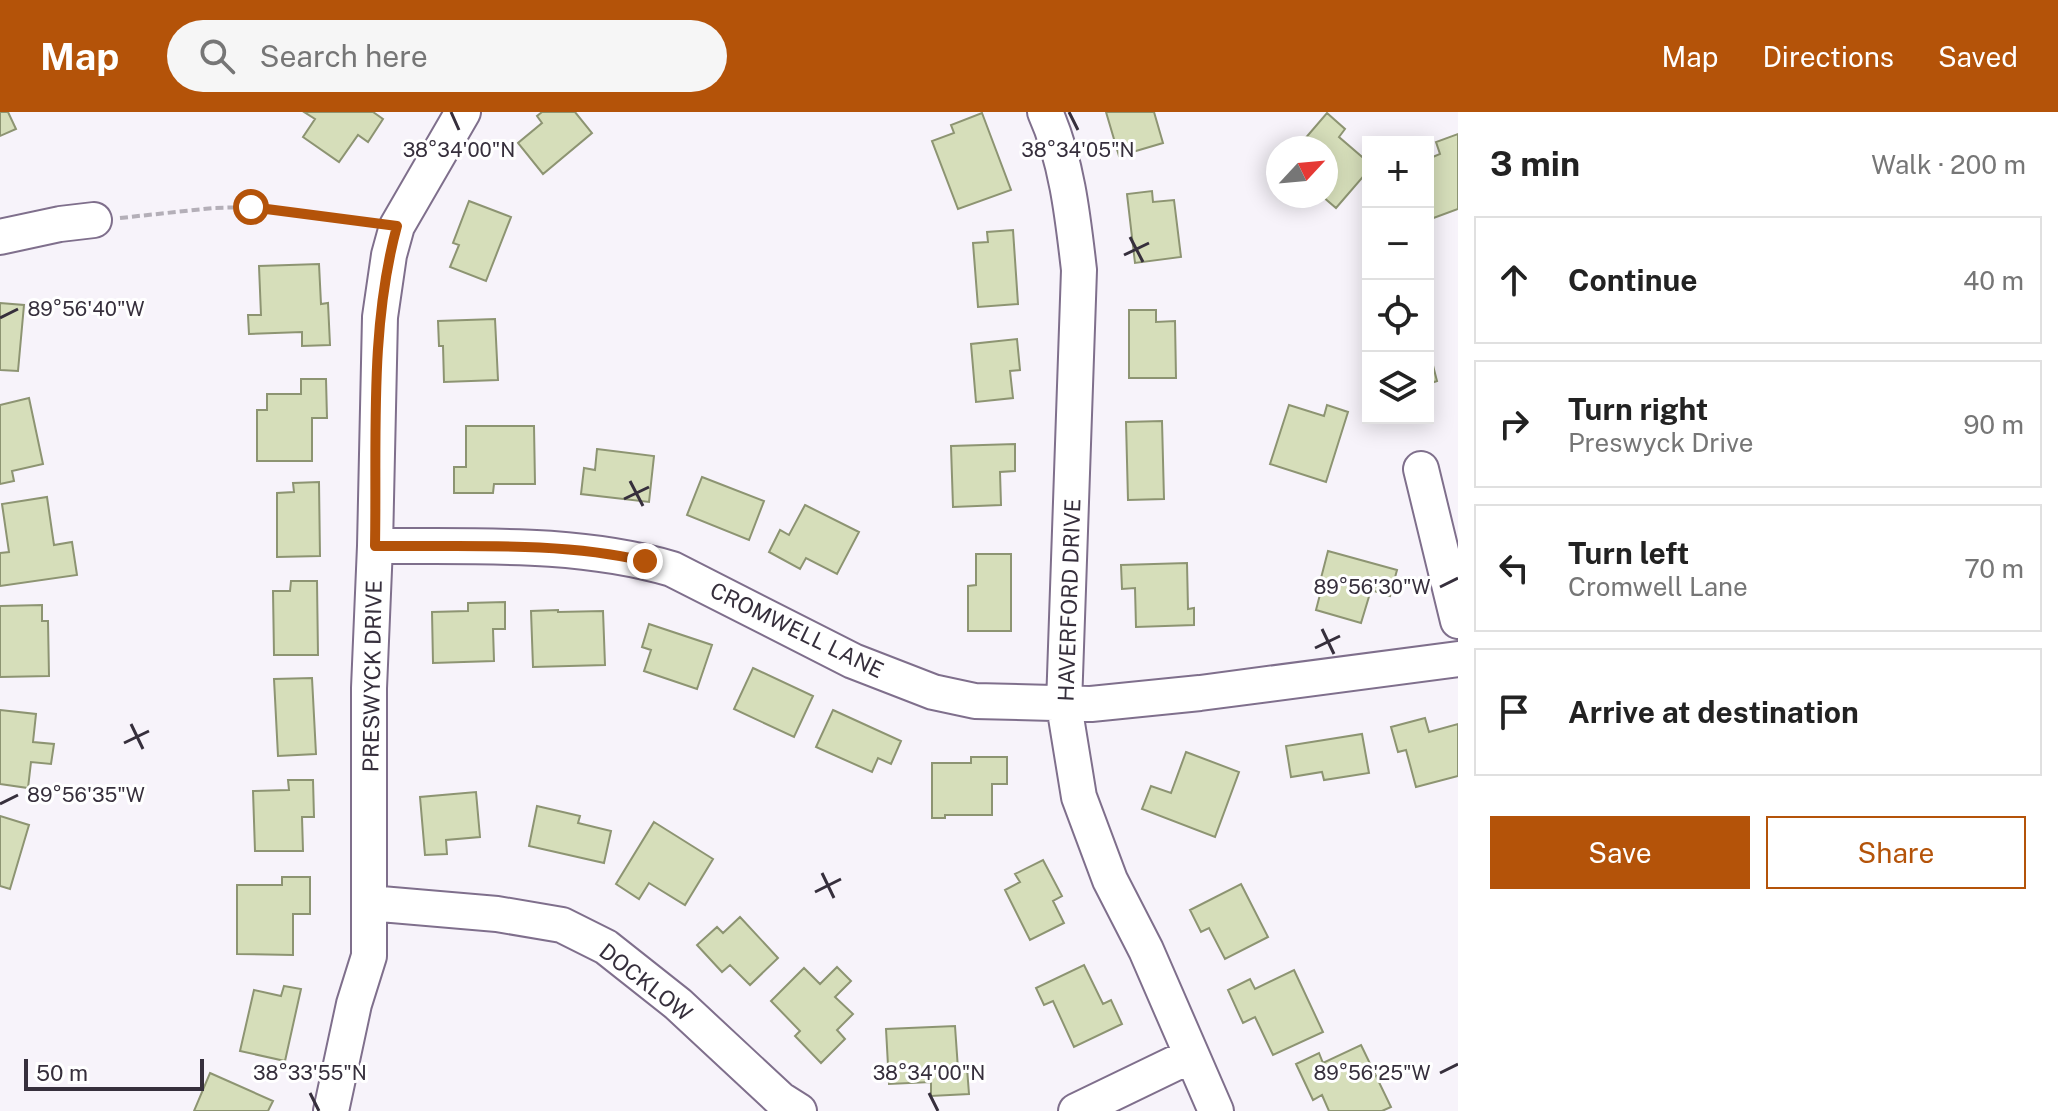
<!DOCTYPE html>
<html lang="en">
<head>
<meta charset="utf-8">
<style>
	:root { --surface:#fff; --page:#f6f6f6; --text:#222; --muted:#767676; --line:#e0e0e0; --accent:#b45309 }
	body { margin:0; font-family:"Public Sans",sans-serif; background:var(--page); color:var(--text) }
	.controls { position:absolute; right:24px; top:24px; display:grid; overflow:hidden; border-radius:0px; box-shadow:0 4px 20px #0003 }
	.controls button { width:72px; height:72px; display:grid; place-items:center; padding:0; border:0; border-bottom:2px solid var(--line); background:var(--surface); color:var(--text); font:40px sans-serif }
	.compass { position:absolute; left:1266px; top:24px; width:72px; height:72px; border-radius:50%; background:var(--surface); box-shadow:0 4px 20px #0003; rotate:64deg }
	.scale { position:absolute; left:24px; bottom:20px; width:180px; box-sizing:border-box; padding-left:8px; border:4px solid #362f3c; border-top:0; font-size:22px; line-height:28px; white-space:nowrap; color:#362f3c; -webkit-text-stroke:6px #fff; paint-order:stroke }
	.stop { position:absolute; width:24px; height:24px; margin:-18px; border:6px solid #b45309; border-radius:50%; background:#fff }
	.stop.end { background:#b45309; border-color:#fff; box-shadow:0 2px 8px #0008 }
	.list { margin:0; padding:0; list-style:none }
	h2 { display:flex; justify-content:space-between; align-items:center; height:104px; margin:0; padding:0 32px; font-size:34px }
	h2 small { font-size:26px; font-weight:400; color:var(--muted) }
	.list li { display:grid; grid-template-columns:52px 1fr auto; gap:24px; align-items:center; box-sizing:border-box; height:128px; margin:0 16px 16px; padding:0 16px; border:2px solid var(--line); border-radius:0px }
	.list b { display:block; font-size:30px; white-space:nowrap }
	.list p { margin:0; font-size:26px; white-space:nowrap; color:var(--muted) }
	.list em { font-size:26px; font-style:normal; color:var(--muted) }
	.actions { display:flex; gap:16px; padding:24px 32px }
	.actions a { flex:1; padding:18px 0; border:2px solid var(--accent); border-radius:0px; text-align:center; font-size:28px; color:var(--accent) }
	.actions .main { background:var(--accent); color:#fff }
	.icon { flex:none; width:44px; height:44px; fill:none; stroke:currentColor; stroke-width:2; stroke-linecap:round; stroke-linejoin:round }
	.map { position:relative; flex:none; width:1458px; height:999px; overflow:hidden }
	header { display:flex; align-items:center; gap:48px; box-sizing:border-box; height:112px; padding:0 40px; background:var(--accent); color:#fff }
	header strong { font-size:38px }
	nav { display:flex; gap:44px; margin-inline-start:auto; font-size:28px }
	.search { width:560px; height:72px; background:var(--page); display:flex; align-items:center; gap:20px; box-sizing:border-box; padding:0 28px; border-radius:44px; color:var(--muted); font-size:30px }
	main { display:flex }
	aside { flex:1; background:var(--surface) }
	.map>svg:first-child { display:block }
</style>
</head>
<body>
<header>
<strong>Map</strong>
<div class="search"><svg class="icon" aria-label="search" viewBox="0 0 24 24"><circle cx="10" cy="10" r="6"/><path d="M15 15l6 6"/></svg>Search here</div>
<nav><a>Map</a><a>Directions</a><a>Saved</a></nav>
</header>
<main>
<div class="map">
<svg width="1458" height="999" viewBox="0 0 1458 999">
	<rect width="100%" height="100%" fill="#f7f3fa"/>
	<!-- building -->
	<path fill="#d6deba" stroke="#8d9472" stroke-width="2" d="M0,0H8L16,17L0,24Z
		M304,0H373L383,7L368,30L358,23L339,50L303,25L315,7Z
		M542,0H575L592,21L543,62L518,31L542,11L537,4Z
		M1106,0H1154L1163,31L1119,44Z
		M982,1L1011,78L958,97L932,29L954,21L951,13Z
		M1327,1L1345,17L1339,25L1368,50V59L1336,96L1322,84H1326V36H1297Z
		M1458,22V97L1428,108V47L1440,42L1436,30Z
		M1152,79L1153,90L1174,88L1181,145L1135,151L1127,82Z
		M469,89L511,105L486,169L450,155L459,133L453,131Z
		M1013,118L1018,192L978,195L973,131L988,130L987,120Z
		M319,152L321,192L328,191L330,233L302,234V220L249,222L248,203H261L259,154Z
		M0,191L24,193L18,259L0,258Z
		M1129,198H1156V210L1175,209L1176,266H1129Z
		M495,207L498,268L444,270L443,234H439L438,209Z
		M1017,227L1020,258L1010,259L1013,286L976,290L971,232Z
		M1428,234L1437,269L1428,272Z
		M301,267H326L327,306H312V349H257V298H267V282H301Z
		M29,286L43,352L12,359L14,369L0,372V293Z
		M1289,293L1324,304L1327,293L1348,300L1326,370L1270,352Z
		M1162,309L1164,387L1128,388L1126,310Z
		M466,314H534L535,372H494L493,381H454V355H466Z
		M1015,332V359L1000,360L1001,393L953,395L951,334Z
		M597,337L654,344L649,390L581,382L584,356L595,358Z
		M702,365L764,389L749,428L687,403Z
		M319,370L320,444L277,445V381L294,380L293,371Z
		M47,385L54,433L72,430L77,463L0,474V441L9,440L2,392Z
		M805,393L859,420L837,462L806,446L800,457L769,440L780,418L789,423Z
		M1328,439L1397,458L1390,484L1371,478L1361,511L1316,498L1324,467L1321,466Z
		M976,442H1011V519H968V474L976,473Z
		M1187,451L1188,497L1194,496V513L1136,515L1135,476L1122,477L1121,453Z
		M291,469H317L318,543H274L273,479H290Z
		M505,490V517H493L494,549L433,551L432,500L468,499V491Z
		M42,493V509H48L49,564L0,565V494Z
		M558,498V500L603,499L605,553L533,555L531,499Z
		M649,512L712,533L697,577L644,559L651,538L642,535Z
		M753,556L813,584L794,625L734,597Z
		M312,566L316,642L278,644L274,567Z
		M0,598L36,602L33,630L54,632L51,652L31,650L28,676L0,672Z
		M833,598L901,629L891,652L878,646L872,660L816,635Z
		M1425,606L1429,620L1458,612V664L1416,675L1406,638L1398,640L1391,615Z
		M1362,622L1369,661L1324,668L1322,660L1291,665L1286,634Z
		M1186,640L1239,660L1215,725L1142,697L1151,674L1171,681Z
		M971,645H1007V672H992V703H945V706H932V651H971Z
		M288,668H313L314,705H302L303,739H255L253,679L289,678Z
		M476,680L480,725L446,728L447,742L425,743L420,685Z
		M537,694L580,704L578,711L611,719L604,751L529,734Z
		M0,704L29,713L10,777L0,774Z
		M654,710L713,747L685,793L649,771L639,787L616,772Z
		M1043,748L1062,784L1053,789L1064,811L1030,828L1005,778L1020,770L1015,762Z
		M282,765H310V802H293V843L237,842V773H282Z
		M1241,772L1268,825L1225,847L1209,816L1201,820L1190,798Z
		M740,805L778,846L750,873L730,853L722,860L697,833L717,815L723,821Z
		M1084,853L1103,892L1111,888L1122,912L1074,935L1053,889L1044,893L1036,876Z
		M837,855L851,869L835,885L853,902L837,918L845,927L821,951L795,924L800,919L771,889L804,856L820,872Z
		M1294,858L1323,920L1273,943L1255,905L1243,911L1228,878L1250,867L1255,877Z
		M284,874L301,877L285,949L240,939L254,878L281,884Z
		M955,914L958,957L967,956L969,982L931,984V970L889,972L886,917Z
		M1361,933L1391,995L1382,999H1329L1322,983L1313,988L1296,952L1319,941L1323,951Z
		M210,961L273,989L268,999H194Z"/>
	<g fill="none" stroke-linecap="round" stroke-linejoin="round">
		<!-- minor casing -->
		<g stroke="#7f6f8c" stroke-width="38">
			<path id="minor" d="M1045,0C1067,49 1073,106 1079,158L1064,593L1079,685L1110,768L1146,838L1216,999
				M0,125L60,112L94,108
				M1421,357L1458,509
				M375,434C474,435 576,429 672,457L853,549L933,580L975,589L1091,592L1200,581L1458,547
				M369,791L497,802L562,813L606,835L678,892L780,987L799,999
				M331,999L354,892L369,844V576L375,434L380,205L389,143L397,114L463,0
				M1076,999L1190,944"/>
		</g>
		<!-- path -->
		<path stroke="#b4afb8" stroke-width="4" stroke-dasharray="8 4" stroke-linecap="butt" d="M120,106L213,96L251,95L370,111"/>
		<!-- minor -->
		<use href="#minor" stroke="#fff" stroke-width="34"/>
	</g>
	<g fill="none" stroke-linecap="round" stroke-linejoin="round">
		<!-- route -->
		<path stroke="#b45309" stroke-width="10" d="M251,95L397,114C369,217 377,328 375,434C464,435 558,429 645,449"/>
	</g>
	<!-- ticks -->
	<path fill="none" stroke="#362f3c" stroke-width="3" d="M451,0L459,18M1069,0L1078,18M1130,125L1143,150M1124,143L1149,131M0,206L18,197M630,369L643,394M624,387L649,375M1440,475L1458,466M1322,517L1334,542M1315,536L1340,524M131,612L143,637M124,631L149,619M0,692L18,683M822,761L834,786M815,780L841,767M1440,961L1458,952M310,981L319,999M929,981L938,999"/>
	<g text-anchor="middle" stroke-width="6" stroke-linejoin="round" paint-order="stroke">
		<!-- street labels -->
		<g font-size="22" fill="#362f3c" stroke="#fff">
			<text transform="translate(1069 488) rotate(-88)" y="8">HAVERFORD DRIVE</text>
			<text transform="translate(797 518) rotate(26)" y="8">CROMWELL LANE</text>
			<text transform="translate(372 564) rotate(-89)" y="8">PRESWYCK DRIVE</text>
			<text transform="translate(646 870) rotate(38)" y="8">DOCKLOW</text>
		</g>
	</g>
	<g font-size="20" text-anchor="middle" fill="#362f3c" stroke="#fff" stroke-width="6" stroke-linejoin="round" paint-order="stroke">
		<text x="459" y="45">38°34'00"N</text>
		<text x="1078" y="45">38°34'05"N</text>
		<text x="86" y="204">89°56'40"W</text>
		<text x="1372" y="482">89°56'30"W</text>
		<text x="86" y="690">89°56'35"W</text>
		<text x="1372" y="968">89°56'25"W</text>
		<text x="310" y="968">38°33'55"N</text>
		<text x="929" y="968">38°34'00"N</text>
	</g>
</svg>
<div class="controls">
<button>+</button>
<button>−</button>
<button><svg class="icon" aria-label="locate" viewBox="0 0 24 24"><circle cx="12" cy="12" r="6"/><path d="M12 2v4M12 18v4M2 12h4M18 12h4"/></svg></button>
<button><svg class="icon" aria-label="layers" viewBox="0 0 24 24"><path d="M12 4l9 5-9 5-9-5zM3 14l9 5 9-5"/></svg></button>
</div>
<svg class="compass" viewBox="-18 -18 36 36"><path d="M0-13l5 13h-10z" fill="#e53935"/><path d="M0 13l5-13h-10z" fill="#767676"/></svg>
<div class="scale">50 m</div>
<div class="stop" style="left:251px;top:95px"></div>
<div class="stop end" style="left:645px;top:449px"></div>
</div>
<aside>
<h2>3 min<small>Walk · 200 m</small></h2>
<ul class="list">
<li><svg class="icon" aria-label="ahead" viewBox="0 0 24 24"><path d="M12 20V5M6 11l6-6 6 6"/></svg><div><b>Continue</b></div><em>40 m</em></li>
<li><svg class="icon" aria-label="right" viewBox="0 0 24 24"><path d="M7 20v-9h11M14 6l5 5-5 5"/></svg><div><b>Turn right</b><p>Preswyck Drive</p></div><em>90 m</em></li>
<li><svg class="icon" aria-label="left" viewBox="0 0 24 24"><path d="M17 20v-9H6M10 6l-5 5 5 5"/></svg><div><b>Turn left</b><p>Cromwell Lane</p></div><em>70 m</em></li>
<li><svg class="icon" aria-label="arrive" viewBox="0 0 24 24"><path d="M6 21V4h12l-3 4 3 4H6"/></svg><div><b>Arrive at destination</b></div></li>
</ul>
<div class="actions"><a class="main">Save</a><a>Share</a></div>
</aside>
</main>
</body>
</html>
